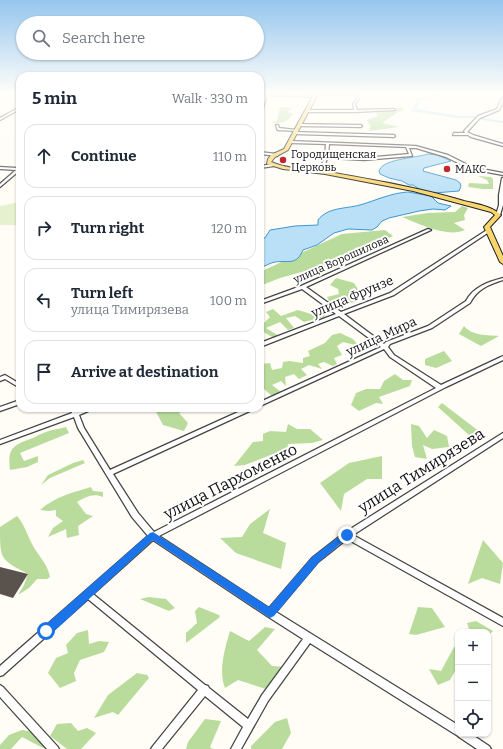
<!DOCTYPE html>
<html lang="en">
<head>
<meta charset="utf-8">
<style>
	:root { --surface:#fff; --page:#f6f6f7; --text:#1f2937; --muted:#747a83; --line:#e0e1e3 }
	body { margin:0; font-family:Bitter,serif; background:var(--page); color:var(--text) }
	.controls { position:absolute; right:12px; bottom:12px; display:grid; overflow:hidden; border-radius:8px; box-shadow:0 1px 3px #0004 }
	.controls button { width:36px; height:36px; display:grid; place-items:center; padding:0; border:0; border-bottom:1px solid var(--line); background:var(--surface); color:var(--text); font:20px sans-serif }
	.stop { position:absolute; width:12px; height:12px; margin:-9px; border:3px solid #1a73e8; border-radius:50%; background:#fff }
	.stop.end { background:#1a73e8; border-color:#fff; box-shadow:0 1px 4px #0008 }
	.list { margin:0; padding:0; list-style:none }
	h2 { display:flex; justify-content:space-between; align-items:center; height:52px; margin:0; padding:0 16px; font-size:17px }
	h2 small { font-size:13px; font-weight:400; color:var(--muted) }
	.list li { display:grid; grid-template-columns:26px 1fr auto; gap:12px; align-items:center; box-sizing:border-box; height:64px; margin:0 8px 8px; padding:0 8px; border:1px solid var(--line); border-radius:12px }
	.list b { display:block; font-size:15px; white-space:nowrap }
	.list p { margin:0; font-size:13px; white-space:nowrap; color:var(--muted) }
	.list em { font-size:13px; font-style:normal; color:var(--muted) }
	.icon { flex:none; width:22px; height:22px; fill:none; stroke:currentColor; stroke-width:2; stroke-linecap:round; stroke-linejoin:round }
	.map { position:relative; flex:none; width:503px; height:749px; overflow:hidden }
	.search { position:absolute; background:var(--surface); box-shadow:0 1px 3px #0004; left:16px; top:16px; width:248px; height:44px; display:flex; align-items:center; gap:10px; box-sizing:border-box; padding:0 14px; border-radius:22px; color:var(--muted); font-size:15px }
	.panel { position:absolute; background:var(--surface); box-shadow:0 1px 3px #0004; left:16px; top:72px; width:248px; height:340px; border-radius:12px }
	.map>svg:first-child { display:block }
</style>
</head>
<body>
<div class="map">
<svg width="503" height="749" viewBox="0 0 503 749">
	<rect width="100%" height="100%" fill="#fffdf5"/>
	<!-- forest -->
	<path fill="#b9dc9c" d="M280,107L292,108L288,112L293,114C286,123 281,124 270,122L277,121Z
		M402,107L404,111L398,112L382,123L399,127L370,131L369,128L371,127L367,120L378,116L376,113Z
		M478,176L491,177L493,179V189H483L468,187L469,183L489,184L487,180Z
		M462,206L468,208L464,215L465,220L454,223L465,230C448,238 419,224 402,217L428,213L455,212Z
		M385,230L393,236L341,261L280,278L260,286V272L342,234Z
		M336,278L354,283L361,294L350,295L357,302L351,303L344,296L337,300L329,301L327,297L339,294L338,289L330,285Z
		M273,309L281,316L298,310L318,316L327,314L324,317L304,322L295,316L286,318L294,328L288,330L280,322L266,328L279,336L274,338L260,330V322L264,323L270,317L266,312Z
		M464,326C472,336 488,335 499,336L481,346L459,334Z
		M340,333L353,339L359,346L343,342L337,346L342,355L334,358L337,364L333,366L324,362L318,364L322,369L309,365L301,369L307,375L299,379L294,374L285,377L286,386L281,381L272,385L281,392L272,396L263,388L260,389V378L262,377L263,370L261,364L270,363L272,370L282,368L283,362L289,361L303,363V358L310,356L308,351L325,343L332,335Z
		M444,351L452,361L436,368L425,365V359Z
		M395,374L403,380H412L410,386L379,397L383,404L376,403L359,411L351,405L356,393L366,389H380L384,381Z
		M442,403L480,432L470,436L438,407Z
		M154,408H171L172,409L175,408H190L179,413L188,423L184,431L163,425Z
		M288,424L297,429H310L323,440L312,443L288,444L285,460L273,454L245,465L234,466L253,442L263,441V434L270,431L286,432Z
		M411,424L419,426L427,438L434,430L447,436L449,447L432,449L423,445L427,459L415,457L412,446Z
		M66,427L69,433L20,453L24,461L38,456V462L27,467L10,470C7,447 14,445 33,438C36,437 38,435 41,434C49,430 58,429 66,427Z
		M382,456V479H367L344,494L341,511L320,483L349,463Z
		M83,460L85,463L50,478L41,485L48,475L73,463Z
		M91,487L93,491L103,492V497C93,493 86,497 77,502L86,514L93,516L78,526L79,535L67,538L66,529L48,537L53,528L63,521L56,516V510L49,511L40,510C54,497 74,492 91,487Z
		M270,509L263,533L286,543L281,569L236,553L220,538L242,537L250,524Z
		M17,516C24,524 27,534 32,544C38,556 47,562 50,577L47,579H37L29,588L18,595L24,585L28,574C0,559 0,560 0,527Z
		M483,540L503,563L500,584L482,578L468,584Z
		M149,597L166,599L175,608L169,611L140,599Z
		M199,607L219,615L220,617L186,643V633L197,623L195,611Z
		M418,607L432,608L445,627L416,635L409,634Z
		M476,621L493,631L488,636V632H470L467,623Z
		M265,627L275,629L257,650L272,666L289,667L266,689L238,680L225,688C218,671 225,648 230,631L249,641Z
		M88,630L89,644L99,641L109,642L104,652L80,660L74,673L76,681L60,688L48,673L56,658L68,653L66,645L77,633Z
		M458,646V666L450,680L438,685L429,669L441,671L454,647Z
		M137,673L147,675L149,678L118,715L113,712L94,718L108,695Z
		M287,718L291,733L282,749H251V746L275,722Z
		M205,719L221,721L210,747L213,749H186L188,742Z
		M71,723L78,731L87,728L96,733L81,749H67L50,736L57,724Z
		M22,730L35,732L47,745L43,748L22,737L11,749H0V745L9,735Z"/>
	<!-- pitch -->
	<path fill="#e6f2cf" d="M20,202V225H0V206Z"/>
	<!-- water -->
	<path fill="#b9e0f7" stroke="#3f96cf" d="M428,154L438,155L451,161L424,168L423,171L456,180L460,183L461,186L459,191L434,193L421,190L413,185H409L402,181L389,178L380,174L379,172C380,159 416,158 428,154Z
		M408,192L431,196L438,203L451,206L445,210L433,209L419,211L389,218L382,221L377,227L372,230L348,229L334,233L317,245L303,250C296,266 289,260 275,262C270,263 265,266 260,268V238H265L270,230L295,226L318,225V220C328,207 345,209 360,205C377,200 391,193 408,192Z"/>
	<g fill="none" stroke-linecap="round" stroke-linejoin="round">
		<!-- river -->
		<path fill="#b9e0f7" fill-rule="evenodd" d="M434,94H439L419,101L420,103L416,109L459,116H482L484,118L503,121V123L482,120L480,118H458L411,111L416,103L415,99Z"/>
	</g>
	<!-- building -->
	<path fill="#5a524d" d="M0,567L28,574L13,598L0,594Z"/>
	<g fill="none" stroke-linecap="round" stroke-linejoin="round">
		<!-- street casing -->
		<g stroke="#444" stroke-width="2.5">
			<path id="street" d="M260,94L314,95L315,96L314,97L267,95L261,114L260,115V110L265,95H260Z
				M354,94H356L359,99L355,104L357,110L394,109L395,110L356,112H306L305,111L306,110H354L353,104L357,99Z
				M503,97V101L499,110L480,118L467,132L473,135L503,144V146L471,137L468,135H453L454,133H465L464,131L478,116L497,109L502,98Z
				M20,107V109L0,120V118Z
				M298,124L361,125L362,126L361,127L297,126Z
				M276,125H278L279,128L297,130L296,131L278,130L277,129Z
				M295,132L394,135L395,136L394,137L294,134Z
				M291,141L416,146L448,155L472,167L503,173V175L470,169L446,157L416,148H409L412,156L364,160L327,158L323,172L321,173L319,172L325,157L326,144L290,143ZM329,144L406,147L409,154L364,158L328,156Z
				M260,152L277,154L278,155L277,156L260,154Z
				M273,164H274V166L260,168V166Z
				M0,167L18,168L20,167V170L0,187V184L16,170L0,169Z
				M502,178H503V205L500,215L498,216L496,215L499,205V195Z
				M428,229L431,230L306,287L341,312L390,293L487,230H489V232L394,295L344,314L384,344L386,342L428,326L466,301C473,287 488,282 503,278V280C488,285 477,289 470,303L432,328L390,344L388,347L394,355L441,385L501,357L503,356V360L446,387L159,536L269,608L312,558L344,533L503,433V438L353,535L503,618V626L347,539L318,562L276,612L458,725V734H471L489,746L491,749H477L459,737L458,736L310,643L268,701L241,749H231L243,727L205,696L162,749H151L153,746L198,690L88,599L3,675L0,676V666L148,536L132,517L78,428L74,417L0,444V440L72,413L70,408H76L77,411L85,408H94L93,409L79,415L84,428L110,470L247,408H255L254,409L113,474L138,513L154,532L436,388L390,357L384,349L260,406V402L381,347L339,316L260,347V343L336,314L302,289L260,304V301L301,286ZM153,540L267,616L303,639L262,695L248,719L209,688L208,686L205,685L93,594Z
				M5,375L20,384V388L5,379L0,381V377Z
				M20,400V404L0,411V407Z
				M0,685L3,687L57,746L59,749H47L0,697Z"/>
		</g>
		<!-- secondary casing -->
		<g stroke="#333" stroke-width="2">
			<path id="secondary" d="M314,94H357L355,95Z"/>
		</g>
		<!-- primary casing -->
		<g stroke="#222" stroke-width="2">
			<path id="primary" d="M314,94H318L288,150L275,157L271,162C290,170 310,169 329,172C374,180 420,188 464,201C476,204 492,206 501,215L490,227L503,256V264L500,262L484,227L495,215L491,212L413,191L325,174L283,169L267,164L268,159L271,155L284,149Z"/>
		</g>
		<!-- street -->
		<use href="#street" fill="#fff" fill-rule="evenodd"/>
		<!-- secondary -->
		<use href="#secondary" fill="#fff6b0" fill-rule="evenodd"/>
		<!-- primary -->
		<use href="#primary" fill="#f9d66b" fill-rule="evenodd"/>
	</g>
	<!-- sky -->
	<linearGradient id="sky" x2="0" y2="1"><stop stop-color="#95c6ee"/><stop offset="0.47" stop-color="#fffefa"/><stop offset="1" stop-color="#fffefa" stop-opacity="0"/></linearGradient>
	<rect width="503" height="198" fill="url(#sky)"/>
	<!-- route -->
	<path fill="#1a73e8" d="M153,532L269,607L312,557L344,533L347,532L351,535L319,562L274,616L270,618L153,540L50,635L46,636L42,635L41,631L42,628L150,533Z"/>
	<!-- markers -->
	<g fill="#c4262e" stroke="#fff" stroke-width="1.5">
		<circle cx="283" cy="160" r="4"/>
		<circle cx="447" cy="169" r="4"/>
	</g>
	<g text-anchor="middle" stroke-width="4" stroke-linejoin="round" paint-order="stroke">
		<!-- far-poi labels -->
		<g font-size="11" fill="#111" stroke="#fff" text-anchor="start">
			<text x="291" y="158">Городищенская<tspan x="291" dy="13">Церковь</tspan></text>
			<text x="455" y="173">МАКС</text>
		</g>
		<!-- far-street labels -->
		<g font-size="11" fill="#111" stroke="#fff">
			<text transform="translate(341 259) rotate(-24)" y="4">улица Ворошилова</text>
		</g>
		<!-- street labels -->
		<g font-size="13" fill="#111" stroke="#fff">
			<text transform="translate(352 296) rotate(-23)" y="5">улица Фрунзе</text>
			<text transform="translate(381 336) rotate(-25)" y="5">улица Мира</text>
		</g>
		<!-- near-street labels -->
		<g font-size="16" fill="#111" stroke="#fff">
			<text transform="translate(421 470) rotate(-32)" y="6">улица Тимирязева</text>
			<text transform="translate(230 481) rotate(-27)" y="6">улица Пархоменко</text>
		</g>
	</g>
</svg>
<div class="controls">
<button>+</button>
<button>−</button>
<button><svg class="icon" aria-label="locate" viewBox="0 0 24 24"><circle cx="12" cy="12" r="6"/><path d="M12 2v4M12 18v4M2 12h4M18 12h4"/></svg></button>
</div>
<div class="stop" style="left:46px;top:631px"></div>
<div class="stop end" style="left:347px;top:535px"></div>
<div class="search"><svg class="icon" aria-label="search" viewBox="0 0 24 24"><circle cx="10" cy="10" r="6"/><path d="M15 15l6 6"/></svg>Search here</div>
<section class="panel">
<h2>5 min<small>Walk · 330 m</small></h2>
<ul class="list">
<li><svg class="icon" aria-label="ahead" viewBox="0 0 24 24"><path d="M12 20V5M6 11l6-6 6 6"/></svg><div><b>Continue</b></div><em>110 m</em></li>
<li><svg class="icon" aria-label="right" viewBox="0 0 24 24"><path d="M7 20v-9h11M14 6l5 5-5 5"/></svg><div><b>Turn right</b></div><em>120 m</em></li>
<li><svg class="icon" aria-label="left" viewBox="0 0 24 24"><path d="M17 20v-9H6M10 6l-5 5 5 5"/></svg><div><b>Turn left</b><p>улица Тимирязева</p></div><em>100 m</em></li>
<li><svg class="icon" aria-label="arrive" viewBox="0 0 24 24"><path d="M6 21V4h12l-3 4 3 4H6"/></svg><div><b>Arrive at destination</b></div></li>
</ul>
</section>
</div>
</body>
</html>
